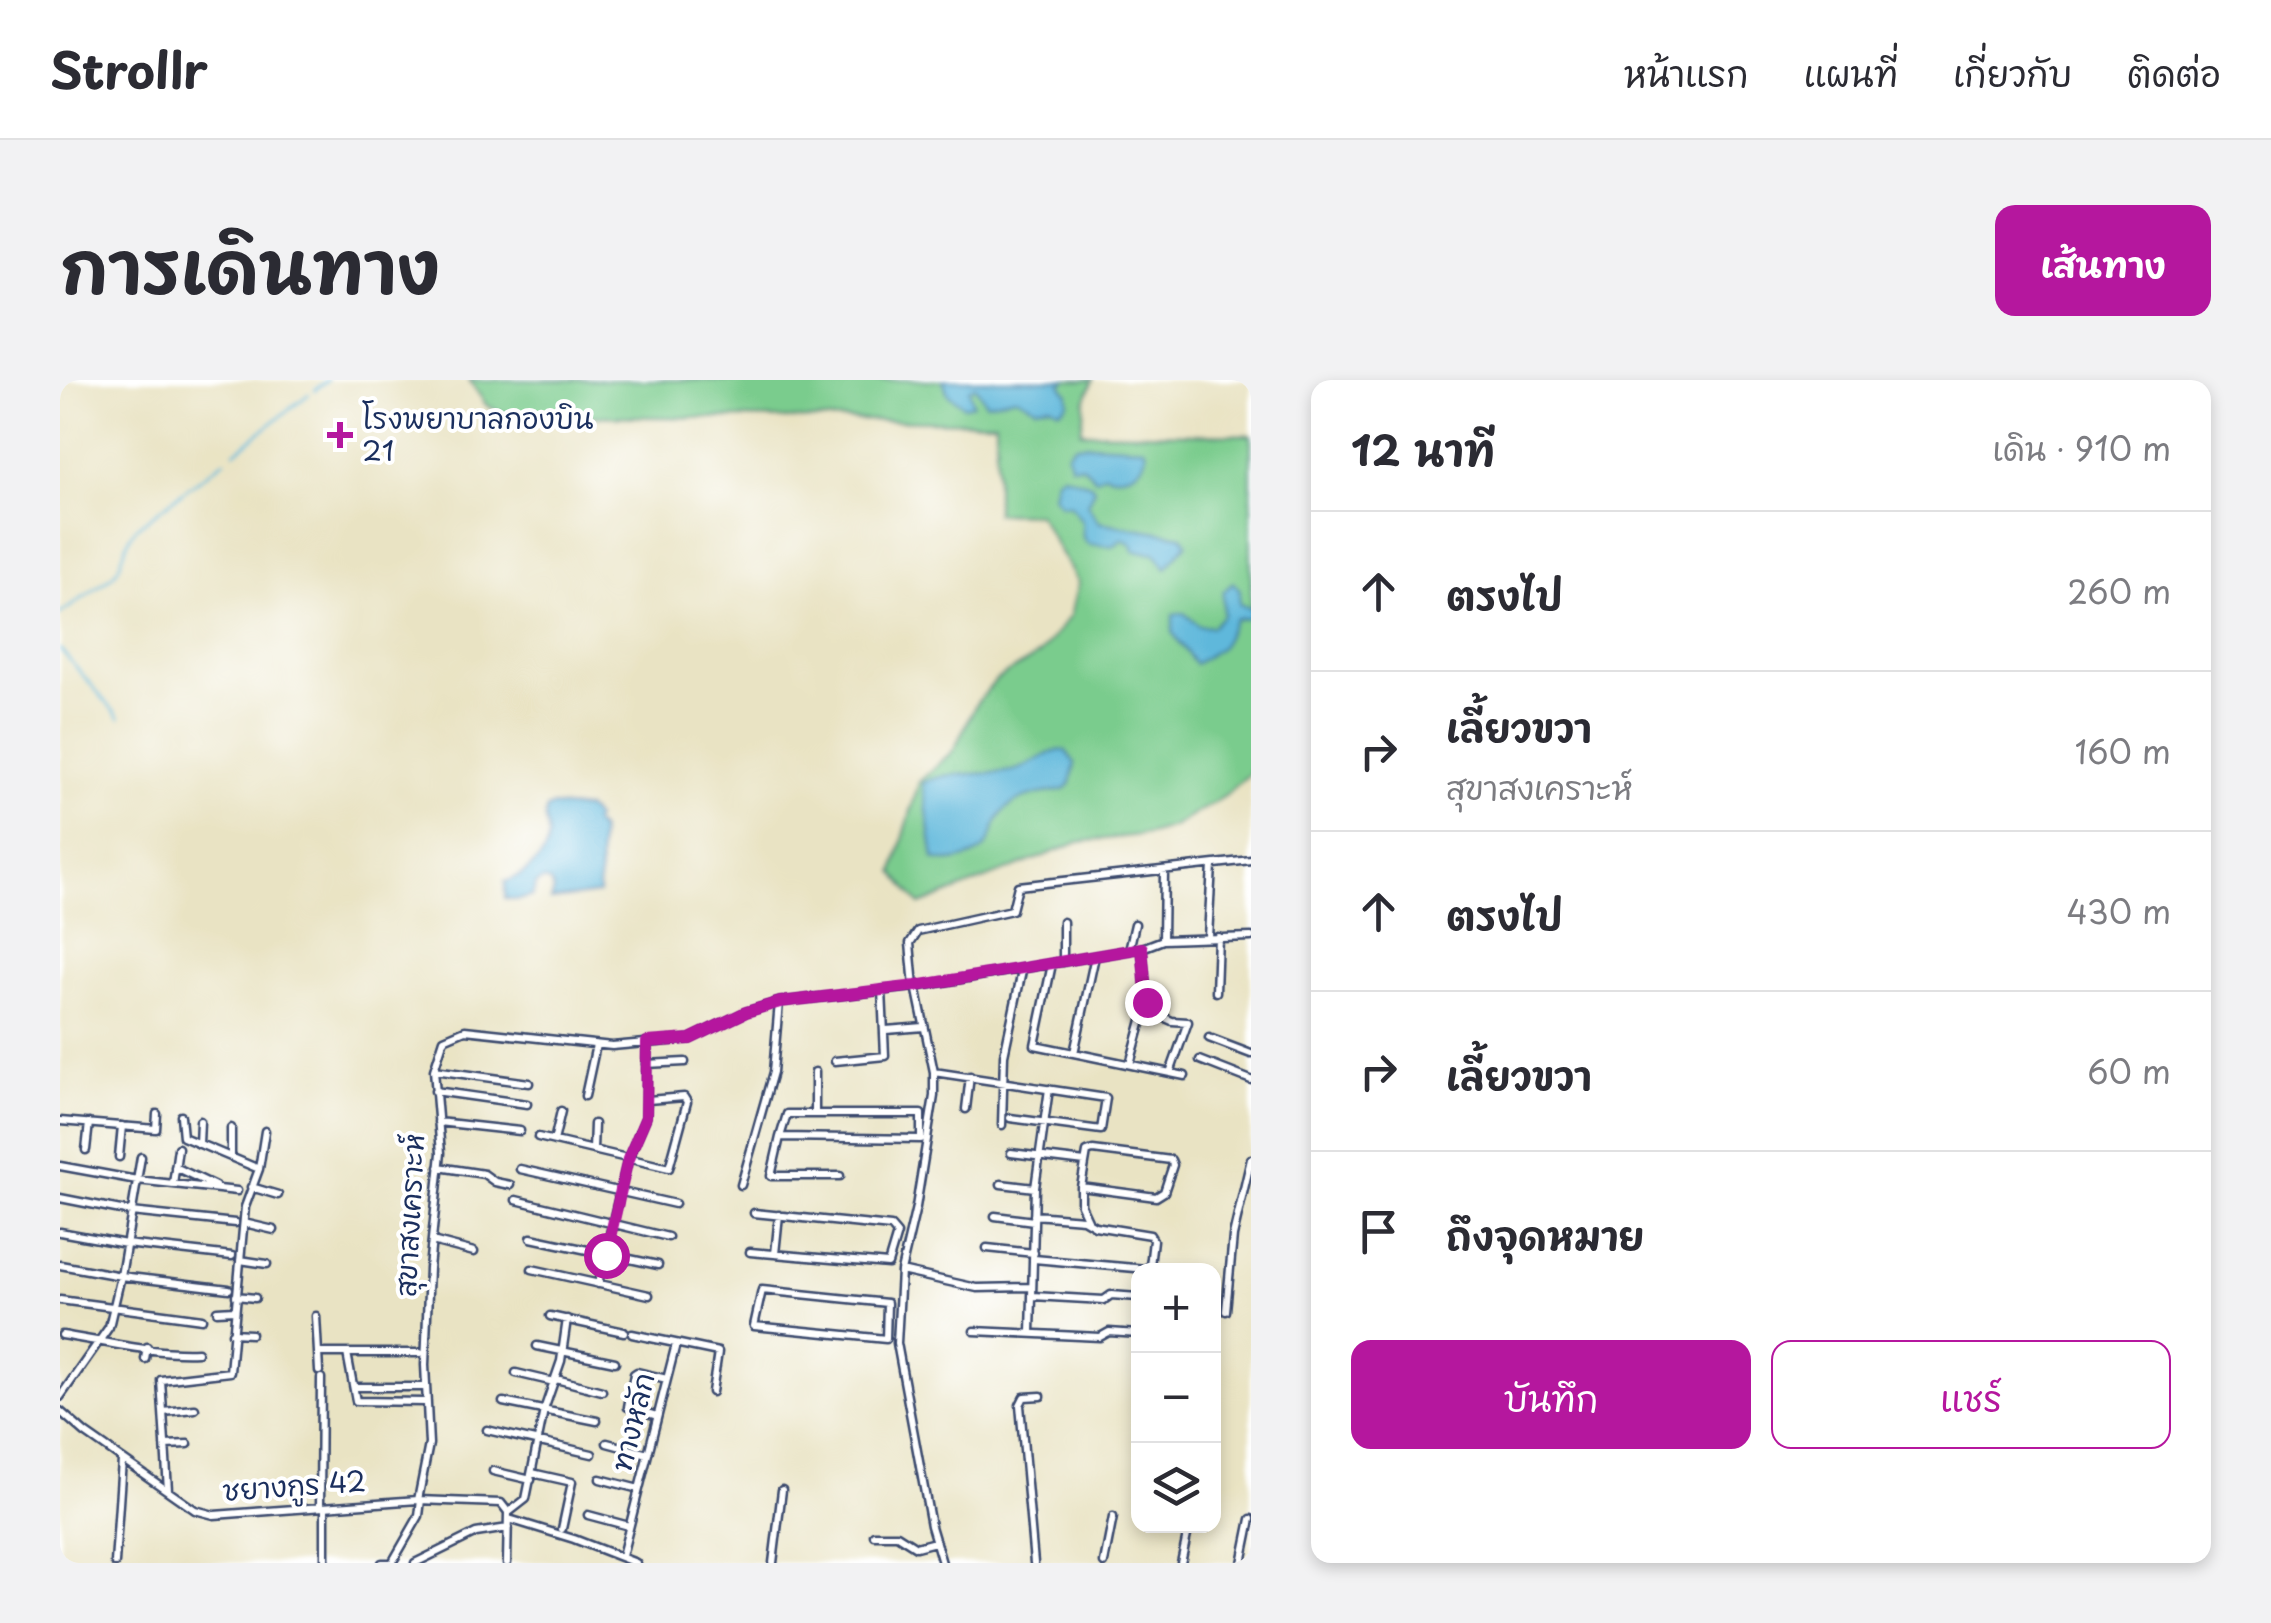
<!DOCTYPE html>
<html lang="th">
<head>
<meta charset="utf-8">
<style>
	:root { --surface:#fff; --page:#f2f2f3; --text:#2b2b33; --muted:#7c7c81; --line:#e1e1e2; --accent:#b5179e }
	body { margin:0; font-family:"Playpen Sans","Playpen Sans Thai",sans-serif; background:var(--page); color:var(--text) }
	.controls { position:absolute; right:30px; bottom:30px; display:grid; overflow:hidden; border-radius:20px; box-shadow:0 5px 15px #0003 }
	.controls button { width:90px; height:90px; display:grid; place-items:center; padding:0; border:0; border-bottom:2px solid var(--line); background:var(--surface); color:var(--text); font:50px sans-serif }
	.stop { position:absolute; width:30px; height:30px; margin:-22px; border:8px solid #b5179e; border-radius:50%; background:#fff }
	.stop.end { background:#b5179e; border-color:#fff; box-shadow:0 2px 10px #0008 }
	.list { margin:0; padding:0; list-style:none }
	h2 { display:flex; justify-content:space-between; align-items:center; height:130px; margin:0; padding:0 40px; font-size:42px }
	h2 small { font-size:32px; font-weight:400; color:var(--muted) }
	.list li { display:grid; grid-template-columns:65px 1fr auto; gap:30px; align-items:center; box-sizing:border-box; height:160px; padding:0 40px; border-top:2px solid var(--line) }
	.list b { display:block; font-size:38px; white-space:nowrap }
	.list p { margin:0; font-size:32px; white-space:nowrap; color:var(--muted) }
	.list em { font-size:32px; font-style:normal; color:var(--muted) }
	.actions { display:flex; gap:20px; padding:30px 40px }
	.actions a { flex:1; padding:22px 0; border:2px solid var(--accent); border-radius:20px; text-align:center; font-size:35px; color:var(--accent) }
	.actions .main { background:var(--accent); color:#fff }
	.icon { flex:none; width:55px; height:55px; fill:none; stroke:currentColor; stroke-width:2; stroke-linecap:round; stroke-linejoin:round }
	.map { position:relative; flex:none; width:1191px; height:1183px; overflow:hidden; border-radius:20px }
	header { display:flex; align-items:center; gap:60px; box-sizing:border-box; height:140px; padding:0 50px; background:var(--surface); border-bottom:2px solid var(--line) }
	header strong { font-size:48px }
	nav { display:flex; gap:55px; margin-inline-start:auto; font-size:35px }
	.intro { display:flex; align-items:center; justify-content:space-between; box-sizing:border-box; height:240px; padding:0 60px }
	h1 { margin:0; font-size:70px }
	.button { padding:25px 45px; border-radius:20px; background:var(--accent); color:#fff; font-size:35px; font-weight:700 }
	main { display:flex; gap:60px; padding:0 60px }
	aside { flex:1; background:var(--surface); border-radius:20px; box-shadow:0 5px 15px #0003 }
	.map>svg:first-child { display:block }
</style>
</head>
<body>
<header>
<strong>Strollr</strong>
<nav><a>หน้าแรก</a><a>แผนที่</a><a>เกี่ยวกับ</a><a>ติดต่อ</a></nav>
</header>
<div class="intro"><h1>การเดินทาง</h1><a class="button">เส้นทาง</a></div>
<main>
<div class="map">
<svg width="1191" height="1183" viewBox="0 0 1191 1183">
	<rect width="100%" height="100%" fill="#fff"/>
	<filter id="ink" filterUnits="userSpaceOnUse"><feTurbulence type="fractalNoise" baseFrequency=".01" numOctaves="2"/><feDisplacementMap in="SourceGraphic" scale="20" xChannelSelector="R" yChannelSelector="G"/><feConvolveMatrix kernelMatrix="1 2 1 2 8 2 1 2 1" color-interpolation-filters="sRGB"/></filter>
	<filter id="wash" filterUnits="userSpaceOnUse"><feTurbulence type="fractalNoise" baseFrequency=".0048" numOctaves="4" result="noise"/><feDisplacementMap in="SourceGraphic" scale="40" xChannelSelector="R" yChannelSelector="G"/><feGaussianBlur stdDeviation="2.25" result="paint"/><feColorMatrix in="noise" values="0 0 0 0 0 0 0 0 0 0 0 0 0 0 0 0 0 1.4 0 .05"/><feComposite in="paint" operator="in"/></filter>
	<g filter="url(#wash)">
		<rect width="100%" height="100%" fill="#e9e3c3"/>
		<!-- green -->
		<path fill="#7acc8d" stroke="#4a7e76" stroke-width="2.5" d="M409,0H1033L1025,21L1021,52L1191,55V392L1165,416L1113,447L1089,454L1019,462L860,525L834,492L859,402L894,370L916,324L936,300L980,274L1010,236L1018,203L978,134L936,133V42L450,35L427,26Z"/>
		<!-- water -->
		<path fill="#5eb8db" stroke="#3c749c" stroke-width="2.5" d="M883,0H1006L1001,4L1008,14V23L1000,30L990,25L976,27L956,17L926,23L915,6L909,10L913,24L904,26L888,14Z
			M1028,64L1083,67L1086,72C1084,94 1062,100 1044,94L1036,99L1023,86L1011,85L1007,74L1014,65Z
			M1003,95L1031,104L1034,109L1027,124L1039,142L1122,156L1127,163L1106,188L1095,173L1074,171L1072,164L1062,159L1054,166L1028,164L1023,158L1022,141L1010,125L1000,124L993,116L996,99Z
			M1173,203L1180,210L1179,224L1191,229V238L1175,239L1161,267L1135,284L1113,253V235L1124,233L1139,246L1152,247L1163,235V212Z
			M1005,370L1015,383L1011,403L1006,409C989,413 964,415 951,425C924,444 943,472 898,480C889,482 883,482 874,479L863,403C892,389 922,397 952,391C972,387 984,371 1005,370Z
			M493,426L527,429L535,438L534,444L540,451L539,514L491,520L494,510L490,502L483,500L476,504L472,516L458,520L445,518V502C463,496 491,476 488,454C487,442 482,441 487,429Z"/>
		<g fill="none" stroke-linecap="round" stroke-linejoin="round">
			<!-- stream -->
			<path stroke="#5eb8db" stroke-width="2.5" d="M255,10L267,0
				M175,72L249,14
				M0,234C12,225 51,200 57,190C65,175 65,160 77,147L165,80
				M0,269L60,338"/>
		</g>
	</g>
	<g filter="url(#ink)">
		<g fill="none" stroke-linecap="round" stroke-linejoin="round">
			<!-- minor casing -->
			<g stroke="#3a4a6d" stroke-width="11">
				<path id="minor" d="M1003,542V582
					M1148,557L1152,485
					M1103,560L1191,557
					M1069,570L1075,544
					M992,584L975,665L1125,696
					M856,606L874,692V716L856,827L841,891L837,963L871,1146L882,1183
					M854,607L850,563L858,551L952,530L958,506L1191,480
					M1156,612L1158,557
					M1085,629L1112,641L1128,642L1110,693
					M826,650L864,647
					M1149,658L1191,674
					M1014,673L1035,576
					M1140,680L1191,700
					M775,681L825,676L822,610
					M586,684L625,682
					M1070,684L1087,622L1082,568
					M374,690L469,703
					M755,692V734
					M874,692L1046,718L1041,750L950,738
					M375,711L467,724
					M525,716L536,665
					M906,729L910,696
					M727,734H861V759L720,757Z
					M121,736L123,757L199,789
					M0,741L96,749L97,734
					M378,742L460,751
					M942,745L944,675L962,591
					M478,757L609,788L627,722L624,717L588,720
					M720,757L711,796H780
					M494,761L501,731
					M139,764L140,741
					M26,770L29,743
					M533,770L534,744
					M1033,770L1111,780L1113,785L1104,812L1096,817L1021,807L1027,772Z
					M951,773L1025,782
					M59,777L62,746
					M171,777V748
					M0,786L77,800L177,811
					M115,787L155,806
					M379,787L424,794L435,802L450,805
					M460,789L615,824
					M113,804L118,768
					M941,804L975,808
					M681,805L713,692L719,622
					M191,807L218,815
					M1021,807V825L1028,840
					M0,818L71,832L175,843
					M456,820L608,857
					M935,836L974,841
					M184,843L214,850
					M0,852L66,864L172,876
					M471,858L598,885
					M372,861L414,872
					M927,868L974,873
					M690,872L828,884L837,854L831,847L694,833
					M715,874L719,835
					M974,879L1086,889L1090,886L1093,860L1090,855L1035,846L1023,839L974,835
					M180,880L207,884
					M0,885L61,896L169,909
					M472,889L589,915
					M841,891L917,908L972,907
					M538,904L568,779L586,737L587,662
					M702,910L827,923L826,959L694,946Z
					M176,916L195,918
					M973,916L1044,920L1051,915L1078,917
					M0,920L142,939
					M157,931L174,930
					M1166,931L1173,856L1191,779
					M256,936L259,991
					M490,936L564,952
					M914,951L1040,957L1049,952L1078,954
					M172,953L191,954
					M971,953L975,808L989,709
					M572,954L658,972L652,1012
					M2,955C44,962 97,974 137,972
					M477,966L555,982
					M258,973H360
					M287,973L296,1021L365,1022
					M85,979L87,967
					M456,993L494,1002
					M496,999L542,1011
					M294,1007H365
					M0,1017L49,947L61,896L81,777
					M443,1022L537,1041
					M0,1031L25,1053L135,1130L154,1135L358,1120L441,1123L448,1132L447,1183
					M103,1032L135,1029
					M597,1036L568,1027L574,994L577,992L607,999
					M427,1050L532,1074
					M547,1063L588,1074
					M105,1065L128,1064
					M433,1091L471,1100
					M472,1093L512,1102L502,1149
					M540,1099L579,1109
					M108,1110L101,1000L170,992L185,827L199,789L205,751
					M358,1120L369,1064L365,985L369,888L381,773L374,690L384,659L405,650L552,666L630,659L686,632L719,622L854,607L1082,568L1103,560L1104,490
					M260,1127L261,998
					M448,1133L466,1119L484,1030L501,981L507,939
					M528,1135L569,1146
					M449,1139L514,1159L576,1183
					M814,1155H837L856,1167L875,1162
					M562,1176L616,964
					M55,1183L62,1080
					M265,1183V1127
					M322,1183H332L359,1136L361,1120
					M355,1183L416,1153L448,1148
					M713,1183L722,1110
					M974,1183L960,1025L964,1017L981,1016
					M1044,1183L1053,1137
					M1121,1183L1129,1146
					M1182,1183L1191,1139"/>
			</g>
			<!-- minor -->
			<use href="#minor" stroke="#fff" stroke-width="6"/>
		</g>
	</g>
	<g fill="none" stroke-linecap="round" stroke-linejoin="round" filter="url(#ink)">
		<!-- route -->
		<path stroke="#b5179e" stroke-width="12" d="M546,875L568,779L586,737L587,662L630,659L686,632L720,622L856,606L1082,568L1087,622"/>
	</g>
	<!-- markers -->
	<path fill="#b5179e" stroke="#fff" stroke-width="4" d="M275 40h10v10h10v10h-10v10h-10v-10h-10v-10h10z"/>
	<g text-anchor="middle" stroke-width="8" stroke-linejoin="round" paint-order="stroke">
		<!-- poi labels -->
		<g font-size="28" fill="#1b2f5e" stroke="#fff" text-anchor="start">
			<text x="302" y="49">โรงพยาบาลกองบิน<tspan x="302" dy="32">21</tspan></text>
		</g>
		<!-- street labels -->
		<g font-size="28" fill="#1b2f5e" stroke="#fff">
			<text transform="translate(350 835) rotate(-87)" y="10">สุขาสงเคราะห์</text>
			<text transform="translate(573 1042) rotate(-76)" y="10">ทางหลัก</text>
			<text transform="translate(234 1106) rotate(-4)" y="10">ชยางกูร 42</text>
		</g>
	</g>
</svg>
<div class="controls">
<button>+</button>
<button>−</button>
<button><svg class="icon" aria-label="layers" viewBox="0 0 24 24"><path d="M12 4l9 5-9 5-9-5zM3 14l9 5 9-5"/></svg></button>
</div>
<div class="stop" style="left:546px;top:875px"></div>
<div class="stop end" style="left:1087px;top:622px"></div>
</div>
<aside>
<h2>12 นาที<small>เดิน · 910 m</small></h2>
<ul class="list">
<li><svg class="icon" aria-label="ahead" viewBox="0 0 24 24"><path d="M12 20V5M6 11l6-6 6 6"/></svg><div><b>ตรงไป</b></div><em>260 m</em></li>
<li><svg class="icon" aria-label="right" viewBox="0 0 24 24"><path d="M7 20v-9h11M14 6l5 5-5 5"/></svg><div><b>เลี้ยวขวา</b><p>สุขาสงเคราะห์</p></div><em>160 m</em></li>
<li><svg class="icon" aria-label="ahead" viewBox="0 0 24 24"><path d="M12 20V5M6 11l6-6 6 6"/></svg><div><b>ตรงไป</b></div><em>430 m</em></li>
<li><svg class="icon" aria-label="right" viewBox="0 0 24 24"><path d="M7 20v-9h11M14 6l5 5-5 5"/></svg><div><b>เลี้ยวขวา</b></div><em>60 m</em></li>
<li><svg class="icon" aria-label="arrive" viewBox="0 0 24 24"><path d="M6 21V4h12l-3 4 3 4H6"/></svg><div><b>ถึงจุดหมาย</b></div></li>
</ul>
<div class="actions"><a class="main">บันทึก</a><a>แชร์</a></div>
</aside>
</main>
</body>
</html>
